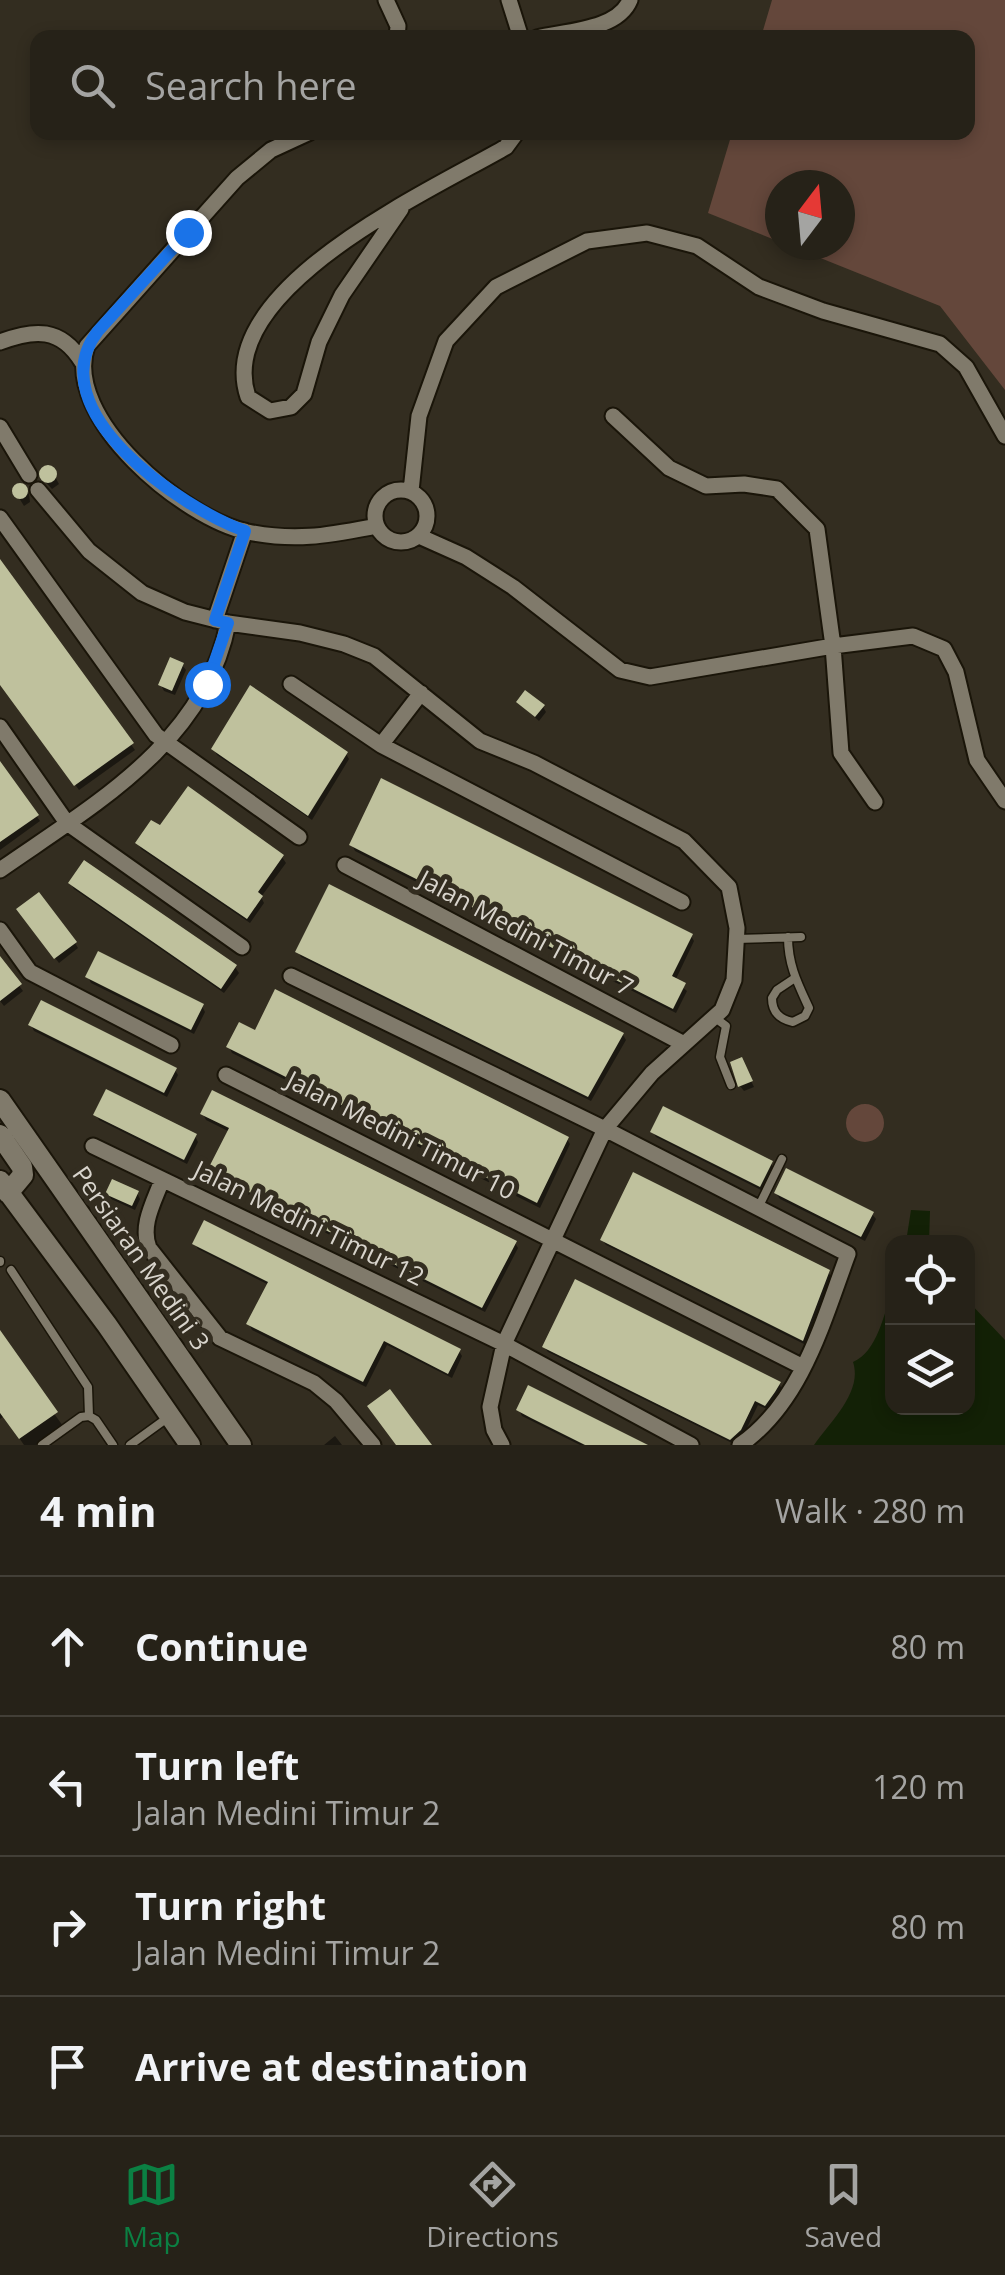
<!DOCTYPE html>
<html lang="en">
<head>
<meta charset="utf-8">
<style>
	:root { --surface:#262218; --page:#322f25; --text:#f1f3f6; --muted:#a4a4a2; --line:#423f37; --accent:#0b8043 }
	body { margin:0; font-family:"Open Sans",sans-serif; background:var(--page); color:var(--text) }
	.controls { position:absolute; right:30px; bottom:30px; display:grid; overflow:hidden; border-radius:20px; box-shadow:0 5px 15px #0003 }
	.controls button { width:90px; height:90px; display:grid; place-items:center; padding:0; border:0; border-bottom:2px solid var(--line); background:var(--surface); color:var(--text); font:50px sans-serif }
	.compass { position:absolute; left:765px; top:170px; width:90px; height:90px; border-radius:50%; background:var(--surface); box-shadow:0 5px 15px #0003; rotate:16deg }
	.stop { position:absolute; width:30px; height:30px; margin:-22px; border:8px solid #1a73e8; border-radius:50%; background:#fff }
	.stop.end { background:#1a73e8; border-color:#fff; box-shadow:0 2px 10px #0008 }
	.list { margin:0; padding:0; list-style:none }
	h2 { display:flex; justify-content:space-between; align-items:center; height:130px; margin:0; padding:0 40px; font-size:42px }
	h2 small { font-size:32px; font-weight:400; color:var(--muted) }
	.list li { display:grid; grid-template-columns:65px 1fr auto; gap:30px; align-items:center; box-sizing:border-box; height:140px; padding:0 40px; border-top:2px solid var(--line) }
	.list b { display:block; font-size:38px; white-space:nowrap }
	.list p { margin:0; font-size:32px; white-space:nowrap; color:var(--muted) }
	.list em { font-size:32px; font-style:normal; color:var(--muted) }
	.icon { flex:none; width:55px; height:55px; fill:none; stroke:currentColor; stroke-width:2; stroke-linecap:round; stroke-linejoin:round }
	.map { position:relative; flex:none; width:1005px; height:1445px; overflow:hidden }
	.search { position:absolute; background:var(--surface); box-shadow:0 5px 15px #0003; left:30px; right:30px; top:30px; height:110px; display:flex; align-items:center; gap:25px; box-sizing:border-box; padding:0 35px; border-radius:20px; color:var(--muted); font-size:38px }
	.sheet { height:690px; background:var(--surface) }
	nav { display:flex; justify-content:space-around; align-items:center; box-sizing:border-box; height:140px; border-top:2px solid var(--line); background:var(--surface); font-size:28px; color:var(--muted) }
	nav a { display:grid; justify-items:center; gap:5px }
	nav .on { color:var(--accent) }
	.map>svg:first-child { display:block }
</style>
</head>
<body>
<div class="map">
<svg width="1005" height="1445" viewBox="0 0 1005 1445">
	<rect width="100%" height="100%" fill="#332d20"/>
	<!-- green -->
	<path fill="#64473b" d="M772,0H1005V390L940,306L788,245H840V185H780V242L708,213L732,133L968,132V38L761,37Z
		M846 1123a19 19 0 1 1 38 0a19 19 0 1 1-38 0Z"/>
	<!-- water -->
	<path fill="#132106" d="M911,1210L930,1211L929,1242H906Z
		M892,1291V1408H968V1301L1005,1340V1445H814C830,1422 863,1392 853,1362C877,1352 884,1314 892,1291Z"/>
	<!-- shadow -->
	<path fill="#0007" d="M49,466L59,484L52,489L42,478L41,471Z
		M20,484L29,494L30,502L24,506L13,488Z
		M0,563L135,750L79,790L0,682Z
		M182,665L186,670L175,695L164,691L161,685Z
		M518,702L543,707L546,712L539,721Z
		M214,749L346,754L349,759L312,820L217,755Z
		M0,764L40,821L0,850Z
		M138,843L282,857L286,863L261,897L264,903L250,923L141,849Z
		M352,845L691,936L694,941L675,981L687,991L676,1013L355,851Z
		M71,884L235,967L239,973L224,993L74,889Z
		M22,915L75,943L78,948L59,963Z
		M298,951L623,1035L626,1040L591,1101L301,957Z
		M0,960L23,991L4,1006L0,1001Z
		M88,977L202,1006L205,1012L194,1034L91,983Z
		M31,1025L175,1070L178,1075L167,1097L34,1031Z
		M229,1047L567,1139L570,1144L540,1208L232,1053Z
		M741,1060L754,1087L744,1091L740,1086Z
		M96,1114L195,1136L198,1142L187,1164L99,1120Z
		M203,1114L515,1243L518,1248L485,1312L213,1177L210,1171L230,1132L206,1120Z
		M653,1132L771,1163L774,1169L763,1191L656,1137Z
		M108,1193H137L140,1199L135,1210L111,1199Z
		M776,1193L872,1214L876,1219L865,1241L780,1199Z
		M602,1240L828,1272L832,1278L806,1345L606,1245Z
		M195,1244L459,1351L462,1356L452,1378L387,1345L366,1387L252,1330L249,1324L269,1285L198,1249Z
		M0,1339L63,1426L36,1445H24L4,1416L0,1419Z
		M544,1347L779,1384L782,1389L769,1410L758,1405L743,1436L734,1444L548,1352Z
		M519,1410L643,1445H580L522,1416Z
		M335,1436L342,1445H324Z"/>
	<!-- building -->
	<path fill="#bfc19d" d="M39 474a9 9 0 1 1 18 0a9 9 0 1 1-18 0Z
		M12 491a8 8 0 1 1 16 0a8 8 0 1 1-16 0Z
		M0,559L134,743L74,786L0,685Z
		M170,657L184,663L172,691L158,685Z
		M250,685L348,752L308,816L211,749Z
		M525,690L545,705L535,717L516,702Z
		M0,761L39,815L0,842Z
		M381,778L693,934L672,976L686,983L673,1009L349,845Z
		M188,786L284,855L258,892L263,896L247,919L135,843L151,820L160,825Z
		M84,860L237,965L221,989L68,883Z
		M329,884L624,1033L588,1097L295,952Z
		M39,892L77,942L54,959L16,909Z
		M98,951L204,1004L191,1030L85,977Z
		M0,956L22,984L0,1001Z
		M275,989L569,1137L537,1203L226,1047L239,1022L255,1030Z
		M41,1000L177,1068L164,1093L28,1025Z
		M742,1057L753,1081L738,1087L730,1062Z
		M106,1089L197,1134L184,1160L93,1115Z
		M212,1090L517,1241L482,1308L207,1171L229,1128L200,1114Z
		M663,1106L773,1161L760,1187L650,1132Z
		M786,1168L874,1212L861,1237L774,1193Z
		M633,1172L830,1270L803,1341L600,1240Z
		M112,1179L139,1191L132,1206L105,1194Z
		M204,1220L461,1349L448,1374L384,1341L363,1382L246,1324L268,1282L192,1244Z
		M575,1279L781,1382L775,1392L765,1406L755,1401L741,1430L730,1440L542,1347Z
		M0,1330L58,1412L19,1439L0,1413Z
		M528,1385L648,1445H585L531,1418L516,1410Z
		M390,1389L410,1416L432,1445H396L367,1406Z"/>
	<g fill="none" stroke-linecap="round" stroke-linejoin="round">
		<!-- lane casing -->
		<g stroke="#1a1509" stroke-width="11">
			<path id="lane" d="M788,937C788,965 798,984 809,1008L805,1016L793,1022C779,1019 772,1012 772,998L777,990L795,978
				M736,939L801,937
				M714,1017L726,1026L720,1057L731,1085
				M758,1208L782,1159
				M0,1262V1261
				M11,1270L88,1387L89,1416
				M42,1445L81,1417L89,1416L96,1420L113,1445
				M130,1445L170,1416"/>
		</g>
		<!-- street casing -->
		<g stroke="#1a1509" stroke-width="19">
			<path id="street" d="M386,0L398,26L397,38
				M509,0L521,38
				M537,38C566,31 618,30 630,0
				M310,132L271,150L237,178L87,346C62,418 184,519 248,532C297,542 329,535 377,526
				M401,209L342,295L319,342L304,394L291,407L270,411L248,397C212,289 432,190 506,147L517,132
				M0,342C34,329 61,327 82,362
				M613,416L669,468L706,486L744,484L777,489L817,529L833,646L841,753L875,802
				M0,427L29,475
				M375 516a26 26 0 1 1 52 0a26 26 0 1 1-52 0Z
				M38,490L89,551L142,593L185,612L228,623L300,633L344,644L374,656L480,741L534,763L684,841L729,887L737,928L734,980L722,1010L652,1073L605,1129L504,1344L490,1407L494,1430L502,1445
				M411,491L419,416L446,341L496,287L587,241L647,233L697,246L759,287L823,311L940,344L966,367L1005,436
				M0,518L156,735L299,837
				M419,536L466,557L513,587L620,670L650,677L833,646L913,636L944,649L956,672L977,760L1005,801
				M215,620L245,531
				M291,684L381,745L682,902
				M0,727L67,823L242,947
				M381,745L421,693
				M345,865L684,1044
				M0,870C93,805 205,743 228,623
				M0,930L30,972L171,1045
				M291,976L605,1129L848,1254C823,1321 802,1402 740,1445
				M226,1075L803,1367
				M93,1146L504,1344L691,1445
				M162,1180C154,1202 140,1225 149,1248L220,1338L314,1383L336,1401L373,1445"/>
		</g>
		<!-- secondary casing -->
		<g stroke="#1a1509" stroke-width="24">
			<path id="secondary" d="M0,1100L241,1445
				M0,1135L22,1167L23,1175L8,1193
				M0,1181L107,1325L190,1445"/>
		</g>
		<!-- lane -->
		<use href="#lane" stroke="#807a6b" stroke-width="8"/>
		<!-- street -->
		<use href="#street" stroke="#807a6b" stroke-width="15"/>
		<!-- secondary -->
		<use href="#secondary" stroke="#807a6b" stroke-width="20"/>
	</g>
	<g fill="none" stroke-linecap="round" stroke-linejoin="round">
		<!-- route -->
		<path stroke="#1a73e8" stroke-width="12" d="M188,232L98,331C37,410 181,508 245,531L215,620L228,623L207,684"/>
	</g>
	<g text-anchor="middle" stroke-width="10" stroke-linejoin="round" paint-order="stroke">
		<!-- street labels -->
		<g font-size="25" fill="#d8d4cc" stroke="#332d20">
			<text transform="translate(526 933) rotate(28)" y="9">Jalan Medini Timur 7</text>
			<text transform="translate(401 1135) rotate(27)" y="9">Jalan Medini Timur 10</text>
			<text transform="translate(309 1223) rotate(26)" y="9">Jalan Medini Timur 12</text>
			<text transform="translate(141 1258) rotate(55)" y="9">Persiaran Medini 3</text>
		</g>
	</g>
</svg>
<div class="controls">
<button><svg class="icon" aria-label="locate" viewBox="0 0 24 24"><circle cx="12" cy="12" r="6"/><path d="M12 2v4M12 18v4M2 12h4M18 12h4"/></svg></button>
<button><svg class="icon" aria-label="layers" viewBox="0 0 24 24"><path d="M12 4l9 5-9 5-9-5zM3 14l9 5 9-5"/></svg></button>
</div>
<svg class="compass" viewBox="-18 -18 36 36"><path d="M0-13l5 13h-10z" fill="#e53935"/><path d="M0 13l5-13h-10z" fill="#a4a4a2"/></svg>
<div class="stop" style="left:207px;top:684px"></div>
<div class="stop end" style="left:188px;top:232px"></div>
<div class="search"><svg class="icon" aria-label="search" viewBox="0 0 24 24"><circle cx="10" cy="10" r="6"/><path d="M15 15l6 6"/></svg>Search here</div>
</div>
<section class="sheet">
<h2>4 min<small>Walk · 280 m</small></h2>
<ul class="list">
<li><svg class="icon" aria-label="ahead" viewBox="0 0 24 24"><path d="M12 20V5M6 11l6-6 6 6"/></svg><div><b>Continue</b></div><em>80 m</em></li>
<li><svg class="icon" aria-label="left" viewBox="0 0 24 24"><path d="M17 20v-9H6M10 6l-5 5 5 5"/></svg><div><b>Turn left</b><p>Jalan Medini Timur 2</p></div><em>120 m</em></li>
<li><svg class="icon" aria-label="right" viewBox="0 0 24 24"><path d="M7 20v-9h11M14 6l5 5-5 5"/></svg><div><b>Turn right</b><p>Jalan Medini Timur 2</p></div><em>80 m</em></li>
<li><svg class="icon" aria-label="arrive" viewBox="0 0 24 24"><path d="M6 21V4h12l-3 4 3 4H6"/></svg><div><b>Arrive at destination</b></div></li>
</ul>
</section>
<nav>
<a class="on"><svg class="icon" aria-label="map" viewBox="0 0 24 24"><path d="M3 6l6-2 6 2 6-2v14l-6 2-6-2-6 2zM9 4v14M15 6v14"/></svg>Map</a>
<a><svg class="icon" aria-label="directions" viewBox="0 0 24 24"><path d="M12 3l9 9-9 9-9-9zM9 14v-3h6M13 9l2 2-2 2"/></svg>Directions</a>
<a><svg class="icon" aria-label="saved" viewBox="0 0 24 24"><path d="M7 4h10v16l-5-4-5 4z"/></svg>Saved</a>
</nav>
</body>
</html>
